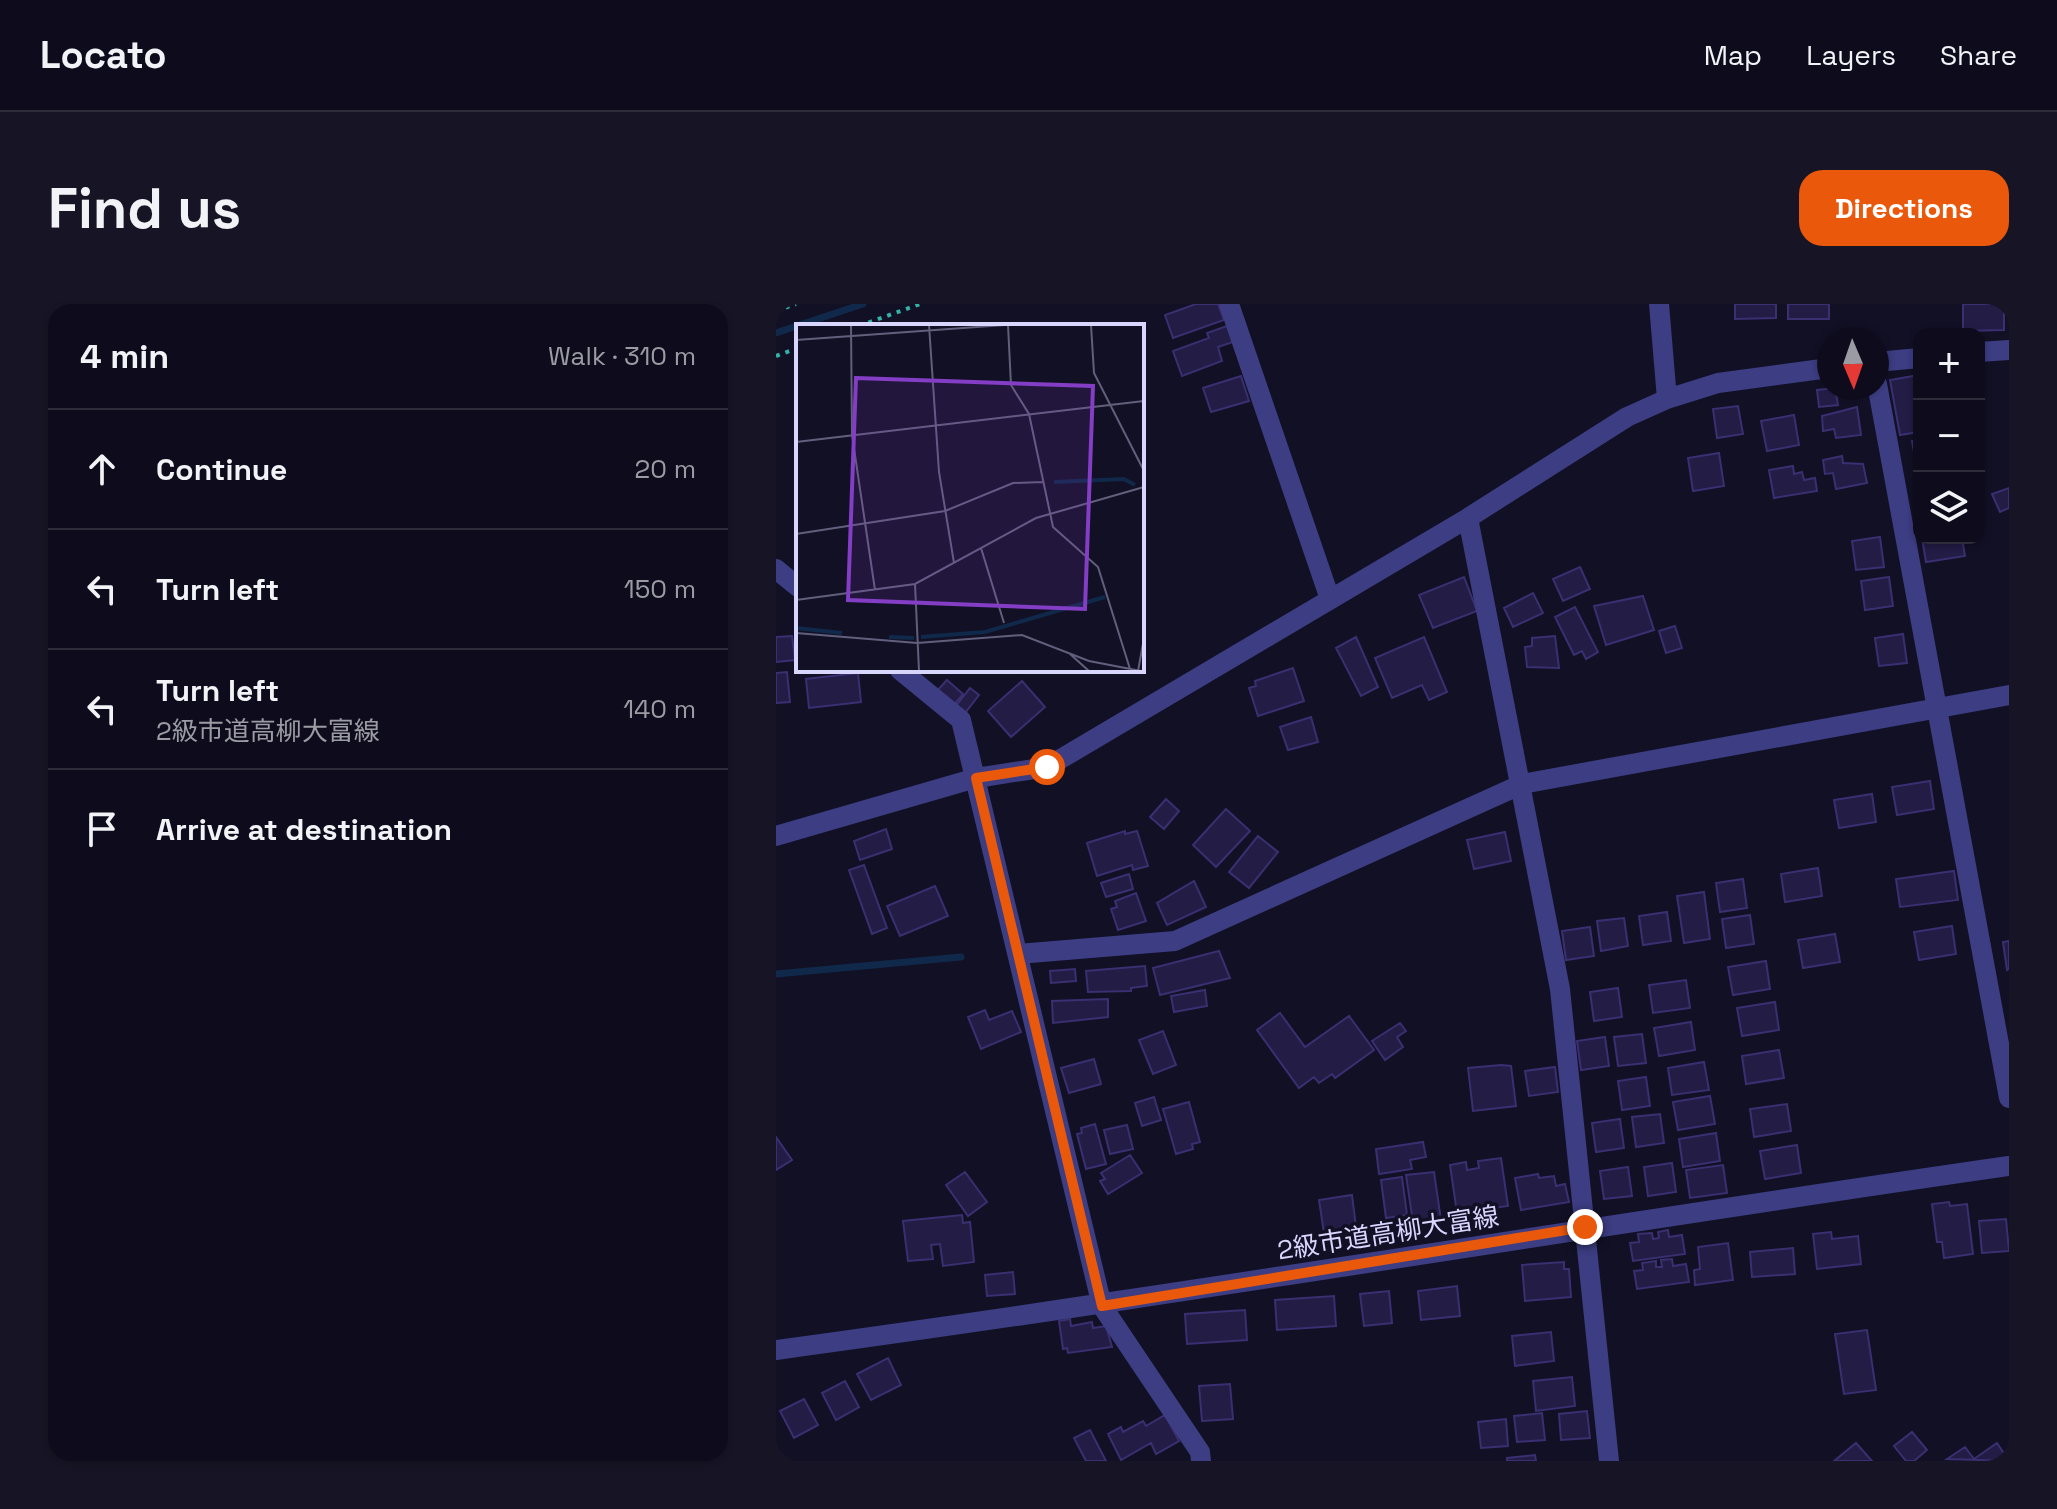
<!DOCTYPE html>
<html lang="en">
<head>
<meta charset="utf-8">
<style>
	:root { --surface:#0e0c1c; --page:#171525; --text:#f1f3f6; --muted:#9b9ba3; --line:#2e2c3b; --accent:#ea580c }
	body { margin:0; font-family:"Space Grotesk","Noto Sans JP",sans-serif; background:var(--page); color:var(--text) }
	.controls { position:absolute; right:24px; top:24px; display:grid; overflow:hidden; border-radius:16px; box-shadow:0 2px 6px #0004 }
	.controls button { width:72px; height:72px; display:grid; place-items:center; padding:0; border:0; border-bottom:2px solid var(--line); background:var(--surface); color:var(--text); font:40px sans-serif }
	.compass { position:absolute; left:1041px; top:24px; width:72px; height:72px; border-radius:50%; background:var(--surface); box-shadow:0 2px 6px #0004; rotate:178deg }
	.stop { position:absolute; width:24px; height:24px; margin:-18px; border:6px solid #ea580c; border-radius:50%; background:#fff }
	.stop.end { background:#ea580c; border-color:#fff; box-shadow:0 2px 8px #0008 }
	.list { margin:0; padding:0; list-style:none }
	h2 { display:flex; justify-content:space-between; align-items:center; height:104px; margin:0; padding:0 32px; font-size:34px }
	h2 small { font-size:26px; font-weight:400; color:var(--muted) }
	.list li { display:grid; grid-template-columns:52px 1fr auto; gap:24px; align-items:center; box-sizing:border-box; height:120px; padding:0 32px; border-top:2px solid var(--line) }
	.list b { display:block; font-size:30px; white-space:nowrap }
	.list p { margin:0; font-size:26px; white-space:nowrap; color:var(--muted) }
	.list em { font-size:26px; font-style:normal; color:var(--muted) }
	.icon { flex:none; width:44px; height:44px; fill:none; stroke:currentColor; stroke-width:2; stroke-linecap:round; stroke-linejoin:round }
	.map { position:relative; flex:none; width:1233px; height:1157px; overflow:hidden; border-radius:24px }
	header { display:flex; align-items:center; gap:48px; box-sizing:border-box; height:112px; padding:0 40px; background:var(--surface); border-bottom:2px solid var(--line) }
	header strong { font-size:38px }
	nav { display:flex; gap:44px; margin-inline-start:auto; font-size:28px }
	.intro { display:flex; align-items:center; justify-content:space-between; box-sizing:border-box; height:192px; padding:0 48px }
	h1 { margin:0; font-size:56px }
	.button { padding:20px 36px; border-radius:24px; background:var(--accent); color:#fff; font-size:28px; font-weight:700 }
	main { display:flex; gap:48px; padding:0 48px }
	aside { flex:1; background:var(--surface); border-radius:24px; box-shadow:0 2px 6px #0004 }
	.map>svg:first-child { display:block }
</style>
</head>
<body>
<header>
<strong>Locato</strong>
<nav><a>Map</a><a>Layers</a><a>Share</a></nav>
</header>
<div class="intro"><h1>Find us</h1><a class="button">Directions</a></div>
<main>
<aside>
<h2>4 min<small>Walk · 310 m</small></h2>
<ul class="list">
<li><svg class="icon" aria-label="ahead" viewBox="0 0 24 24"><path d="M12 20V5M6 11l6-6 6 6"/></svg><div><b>Continue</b></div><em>20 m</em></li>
<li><svg class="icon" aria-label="left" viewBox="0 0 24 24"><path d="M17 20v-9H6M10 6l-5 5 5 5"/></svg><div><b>Turn left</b></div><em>150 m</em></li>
<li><svg class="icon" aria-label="left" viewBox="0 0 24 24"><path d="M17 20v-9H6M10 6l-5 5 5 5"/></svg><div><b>Turn left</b><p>2級市道高柳大富線</p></div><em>140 m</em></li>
<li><svg class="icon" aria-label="arrive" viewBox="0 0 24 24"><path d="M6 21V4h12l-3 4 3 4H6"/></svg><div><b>Arrive at destination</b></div></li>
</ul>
</aside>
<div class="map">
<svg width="1233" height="1157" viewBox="0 0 1233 1157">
	<rect width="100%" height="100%" fill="#121025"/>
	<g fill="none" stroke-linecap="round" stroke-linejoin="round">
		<!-- stream -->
		<path stroke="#102849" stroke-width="7" d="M0,29L87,0
			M0,670L185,653"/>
	</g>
	<!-- building -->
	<path fill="#231c45" stroke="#392f71" stroke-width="2" d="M420,0H442L448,16L397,34L389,11Z
		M959,0H1000V14L959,15Z
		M1012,0H1053V15H1012Z
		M1187,0H1228V26L1187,27Z
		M451,22L457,38L442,43L446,57L406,72L397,47L433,34L431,29Z
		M1143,71V128L1124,131L1114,76Z
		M465,72L473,97L435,108L427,84Z
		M1059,84L1062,101L1043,103L1041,86Z
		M962,102L967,130L941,134L937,105Z
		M1081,103L1085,131L1060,134L1058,125L1047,127L1046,112Z
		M1018,111L1023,141L991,147L985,117Z
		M1143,136V163L1141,164L1136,137Z
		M943,149L948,182L917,187L912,154Z
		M1066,152L1067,159L1087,160L1091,179L1060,185L1057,169L1049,170L1047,156Z
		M1017,162L1018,170L1026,168L1028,176L1039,174L1041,187L998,194L993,166Z
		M1233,184V204L1224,208L1216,190Z
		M1104,233L1108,263L1080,266L1076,237Z
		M1146,234H1186L1189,252L1150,258Z
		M804,263L814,285L787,297L777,275Z
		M688,273L701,307L657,324L643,291Z
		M1113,273L1117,302L1089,306L1085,277Z
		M757,289L767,309L737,323L728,304Z
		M867,292L878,326L830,341L818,302Z
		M799,303L822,348L810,355L806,347L798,351L779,313Z
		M899,322L906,344L890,349L883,327Z
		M1127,330L1131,359L1103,362L1099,334Z
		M16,332L19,356L0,358V333Z
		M779,332L783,364L751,363L749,343L756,342V334Z
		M580,333L602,383L585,392L560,344Z
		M648,333L671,388L653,396L646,381L616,394L599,354Z
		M517,364L528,397L482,412L473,384L480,382L479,377Z
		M11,368L14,398L0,399V369Z
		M82,369L85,398L33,404L30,375Z
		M171,376L187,390L177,402L160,388Z
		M246,377L269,403L235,433L212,407Z
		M194,384L203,391L189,409L180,402Z
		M535,413L542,438L512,446L504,423Z
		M1154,477L1158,505L1121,511L1116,483Z
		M1096,490L1100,518L1063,524L1058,496Z
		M390,495L403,507L388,525L374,513Z
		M450,505L474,527L440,563L417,541Z
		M110,525L116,545L84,556L78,537Z
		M349,527V530L361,527L372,562L357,566L356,561L321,572L311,539Z
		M729,528L735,557L698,565L691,536Z
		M482,532L502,548L473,584L453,568Z
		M88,561L111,624L96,630L73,566Z
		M1042,564L1046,592L1009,598L1005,570Z
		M1178,567L1182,596L1124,603L1120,575Z
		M353,570L357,585L330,593L325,579Z
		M967,575L971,604L944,608L940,579Z
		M418,577L430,603L391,621L381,599Z
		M159,582L172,612L124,632L111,602Z
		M928,588L934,635L908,639L901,592Z
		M360,589L370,617L342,626L335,605L341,603L339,597Z
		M891,608L895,637L867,641L863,612Z
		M974,611L978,640L950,644L946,615Z
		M848,614L852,642L825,647L821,617Z
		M1176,622L1180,650L1143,656L1138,628Z
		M814,623L818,652L790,656L786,627Z
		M1059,630L1064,658L1027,664L1022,636Z
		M1233,637V665L1231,666L1227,638Z
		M443,647L454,674L384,691L377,664Z
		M990,657L994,685L957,691L952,663Z
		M369,662L371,682L355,684V687L312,688L310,667Z
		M299,665L300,677L275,679L274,667Z
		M910,676L914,704L877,709L873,681Z
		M842,684L846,713L818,717L814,688Z
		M429,686L431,702L398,708L395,692Z
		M332,695V713L277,719L276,697Z
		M999,698L1003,726L966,732L961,704Z
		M209,706L213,716L236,707L245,728L205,745L192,713Z
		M504,709L529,743L573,712L598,746L559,774L556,770L543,779L538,773L523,784L481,726Z
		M915,718L919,746L883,752L878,724Z
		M624,719L630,727L621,733L627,743L609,756L596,737Z
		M387,727L400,761L377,770L363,736Z
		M866,730L870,759L842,762L838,733Z
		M829,733L833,762L805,766L801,737Z
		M1003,746L1008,774L970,780L966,752Z
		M318,755L325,780L293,789L285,764Z
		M928,758L933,786L896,791L892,764Z
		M725,761L735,762L740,802L697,807L692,764Z
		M779,763L782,788L753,792L749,767Z
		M870,773L874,802L846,806L842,777Z
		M934,792L939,820L902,826L897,798Z
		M378,793L385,816L366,822L359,799Z
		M413,798L424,838L416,840L417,845L400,850L387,805Z
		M1011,800L1015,827L978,833L974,805Z
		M884,810L888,839L860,843L856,813Z
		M844,815L848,844L820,848L816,819Z
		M319,820L330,860L310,865L301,830L306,829L305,824Z
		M351,821L357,845L334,850L328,826Z
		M940,829L944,857L907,863L903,835Z
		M0,833L16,856L0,866Z
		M647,838L650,853L634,856L636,865L603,870L600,845Z
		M1021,841L1025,869L989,875L984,847Z
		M354,851L366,869L332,890L324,877L329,875L325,869Z
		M725,854L732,902L681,909L674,861L690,858L691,866L703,864L702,857Z
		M896,859L900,888L872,892L868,863Z
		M947,861L951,889L914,894L910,866Z
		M852,863L856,892L828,895L824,867Z
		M189,868L211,898L192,912L170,881Z
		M658,868L665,916L637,919L630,871Z
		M762,870L763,874L778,872L780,882L789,880L793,898L745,906L739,874Z
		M626,873L631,911L610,914L605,876Z
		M576,891L581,931L549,936L543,896Z
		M1173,898L1174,902L1191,900L1197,950L1168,954L1166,938H1161L1156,900Z
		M186,911L187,919L194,918L198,958L167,962L164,940L155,941L157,955L132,957L127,917Z
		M1230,915L1233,947L1206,949L1203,917Z
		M892,926L893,933L906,931L909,950L857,957L854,939L863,938L862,930L876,929L877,935L883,934L882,928Z
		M1055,928L1056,935L1082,932L1085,960L1041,965L1037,930Z
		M952,939L957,976L919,981L918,966L924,965L922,943Z
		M1017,944L1019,970L976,973L974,948Z
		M896,955L897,962L910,960L913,978L861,985L858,967L867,966L866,959L880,957V963H886L885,956Z
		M788,958V965H793L795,993L749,997L746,961Z
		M237,968L239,990L211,992L209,971Z
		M681,982L684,1012L645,1016L642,987Z
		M613,987L616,1019L588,1022L584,990Z
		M558,992L560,1022L501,1026L499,996Z
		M469,1006L471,1036L411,1040L409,1010Z
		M294,1015L295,1022L316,1018L317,1024L330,1022L336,1043L292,1049L291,1044L287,1045L283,1017Z
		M1091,1026L1100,1086L1068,1090L1059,1030Z
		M775,1028L778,1057L739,1062L736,1032Z
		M112,1054L125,1081L95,1096L81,1070Z
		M796,1073L799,1102L760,1107L757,1077Z
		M69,1077L83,1103L60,1116L46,1089Z
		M454,1080L457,1115L426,1117L423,1082Z
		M28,1095L42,1121L18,1134L4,1107Z
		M811,1107L814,1134L785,1136L783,1110Z
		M766,1109L769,1136L741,1138L738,1112Z
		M389,1111L403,1137L380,1150L375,1139L345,1156L332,1130L345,1123L347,1128L367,1117L370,1122Z
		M730,1115L732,1142L705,1144L702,1118Z
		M314,1126L330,1157H310L298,1134Z
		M1136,1128L1151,1146L1138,1157H1130L1118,1142Z
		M1080,1139L1096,1157H1058Z
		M1221,1139L1233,1157L1171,1155L1189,1143L1198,1155Z
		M759,1151L760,1157H731V1154Z"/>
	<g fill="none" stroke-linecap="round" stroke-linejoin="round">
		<!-- path -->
		<path stroke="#33b3a6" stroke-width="4" stroke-dasharray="4 6" stroke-linecap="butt" d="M0,7L20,0
			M83,22L144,0
			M0,52L22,44"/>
		<!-- minor -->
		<path stroke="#3c3d82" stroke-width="20" d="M453,0L554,295
			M883,0L891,95
			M1203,48L1233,46
			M1101,58L1143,54
			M1101,80L1233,794
			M692,214L784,685L833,1157
			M0,265L22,283
			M124,366L185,416L326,1002L424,1148L425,1157
			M0,532L200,474L271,463L692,214L851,113L891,95L942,79L1053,64
			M242,650L399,637L746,480L1233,391
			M0,1046C412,990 822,921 1233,862"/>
	</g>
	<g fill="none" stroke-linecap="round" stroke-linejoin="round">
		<!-- route -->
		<path stroke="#ea580c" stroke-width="10" d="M271,463L200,474L326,1002L809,923"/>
	</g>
	<g text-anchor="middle" stroke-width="7" stroke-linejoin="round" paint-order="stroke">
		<!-- street labels -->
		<g font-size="26" fill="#d8d5fe" stroke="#121025">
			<text transform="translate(612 929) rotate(-9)" y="9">2級市道高柳大富線</text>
		</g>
	</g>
	<!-- overview -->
	<g transform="translate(20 20)">
		<rect width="348" height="348" fill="#121025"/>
		<path fill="none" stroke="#102849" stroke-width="4" d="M258,158L328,155L339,161M0,304L46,309M93,313L118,314M125,313L189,308L309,273"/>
		<path fill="none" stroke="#615f7c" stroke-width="2" d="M55,1L56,111L79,266M133,1L143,148L158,239M212,1L215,61L233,90L257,203L302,243L334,345M295,1L298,49L348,147M0,16L209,1M0,118L348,77M0,210L149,187L217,159L247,158M185,224L208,299M119,260L123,347M0,276L119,260L240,194L348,163M0,309L121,319L226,311L293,337L345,347M274,330L293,347M342,347L348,314"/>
		<path fill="#843dc5" fill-opacity="0.15" stroke="#843dc5" stroke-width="4" d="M60,54L297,62L289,285L52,276Z"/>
		<rect width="348" height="348" fill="none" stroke="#d8d5fe" stroke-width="4"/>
	</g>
</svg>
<div class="controls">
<button>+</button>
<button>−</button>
<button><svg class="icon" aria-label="layers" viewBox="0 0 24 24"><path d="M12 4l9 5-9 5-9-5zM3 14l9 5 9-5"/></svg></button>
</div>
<svg class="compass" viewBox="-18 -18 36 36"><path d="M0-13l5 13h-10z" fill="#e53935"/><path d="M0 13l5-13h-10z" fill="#9b9ba3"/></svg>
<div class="stop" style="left:271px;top:463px"></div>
<div class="stop end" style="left:809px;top:923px"></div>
</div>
</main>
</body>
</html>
